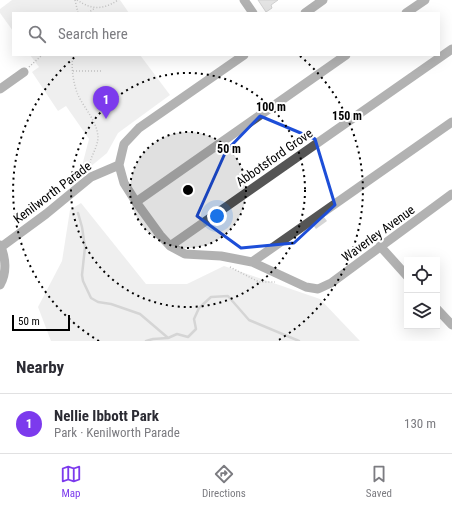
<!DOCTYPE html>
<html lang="en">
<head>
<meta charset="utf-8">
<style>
	:root { --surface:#fff; --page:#f2f2f3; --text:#2b2b33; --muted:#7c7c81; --line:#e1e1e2; --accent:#7c3aed }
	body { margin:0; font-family:"Roboto Condensed",sans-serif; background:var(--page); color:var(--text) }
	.controls { position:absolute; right:12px; bottom:12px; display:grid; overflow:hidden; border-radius:0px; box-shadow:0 4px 16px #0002 }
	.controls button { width:36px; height:36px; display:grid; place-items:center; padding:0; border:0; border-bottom:1px solid var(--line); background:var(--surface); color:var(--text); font:20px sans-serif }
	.scale { position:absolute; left:12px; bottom:10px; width:58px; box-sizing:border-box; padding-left:4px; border:2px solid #000; border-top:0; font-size:11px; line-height:14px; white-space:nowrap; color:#000; -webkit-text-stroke:3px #fff; paint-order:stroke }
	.you { position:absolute; left:217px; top:216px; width:14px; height:14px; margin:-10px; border:3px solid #fff; border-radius:50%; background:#1a73e8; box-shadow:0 0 0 6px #1a73e833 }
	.badge { display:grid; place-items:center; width:26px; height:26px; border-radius:50%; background:var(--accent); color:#fff; font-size:13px; font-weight:700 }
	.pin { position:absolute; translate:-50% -33px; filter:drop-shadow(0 1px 2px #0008) }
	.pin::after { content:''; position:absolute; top:21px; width:14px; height:12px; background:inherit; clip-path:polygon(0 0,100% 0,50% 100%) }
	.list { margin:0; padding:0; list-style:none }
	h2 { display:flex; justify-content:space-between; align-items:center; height:52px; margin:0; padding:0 16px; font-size:17px }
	h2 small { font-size:13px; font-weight:400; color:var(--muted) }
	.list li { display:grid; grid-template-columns:26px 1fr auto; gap:12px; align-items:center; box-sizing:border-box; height:60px; padding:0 16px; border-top:1px solid var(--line) }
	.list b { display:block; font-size:15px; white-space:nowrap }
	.list p { margin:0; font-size:13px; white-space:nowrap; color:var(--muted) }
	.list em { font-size:13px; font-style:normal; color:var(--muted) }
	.icon { flex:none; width:22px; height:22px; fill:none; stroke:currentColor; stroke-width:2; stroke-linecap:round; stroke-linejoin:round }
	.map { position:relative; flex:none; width:452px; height:341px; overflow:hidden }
	.search { position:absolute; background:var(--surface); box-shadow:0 4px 16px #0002; left:12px; right:12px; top:12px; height:44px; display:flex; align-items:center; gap:10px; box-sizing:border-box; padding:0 14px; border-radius:0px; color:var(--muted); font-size:15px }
	.sheet { height:112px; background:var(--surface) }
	nav { display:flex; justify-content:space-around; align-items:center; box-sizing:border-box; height:56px; border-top:1px solid var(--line); background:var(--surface); font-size:11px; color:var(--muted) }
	nav a { display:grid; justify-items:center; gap:2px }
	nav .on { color:var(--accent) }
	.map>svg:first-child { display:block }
</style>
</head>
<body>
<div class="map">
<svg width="452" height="341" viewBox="0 0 452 341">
	<rect width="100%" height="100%" fill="#fff"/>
	<!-- green -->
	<path fill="#dcdcdc" d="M12,0H120L129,13H13V31L0,13V9Z
		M30,55H140L170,95L118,133L107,153L84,172L82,166L89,139L66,106L58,111L32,72L39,67Z
		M81,203L146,284H187L224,266L320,299L360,341H51L38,307L62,261L70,210Z"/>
	<!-- water -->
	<path fill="#a3a3a3" d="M324,217L327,221L316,229L313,225Z"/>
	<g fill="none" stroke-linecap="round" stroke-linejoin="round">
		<!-- stream -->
		<path stroke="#a3a3a3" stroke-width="2.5" d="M78,213L82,227L85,247L82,275L83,281L91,298L98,302L111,304L140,314L167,337
			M146,341L153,339L168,338L177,334L188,337L196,329L194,319L199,308L211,297L228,296L249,320L299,341"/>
	</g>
	<!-- building -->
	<path fill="#c4c4c4" stroke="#999" d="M258,0H278L271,5L272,8L266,12Z"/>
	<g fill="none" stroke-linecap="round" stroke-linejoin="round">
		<!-- path -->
		<path stroke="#777" stroke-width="1.5" stroke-dasharray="1 2" stroke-linecap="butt" d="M75,0L78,13
			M77,0C92,10 103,10 118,0
			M88,13L95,8
			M73,55C71,67 73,83 78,95C84,108 97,121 98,137C98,148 89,158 89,169
			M29,67L42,55
			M73,71H103
			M230,267L259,282H275"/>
		<!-- minor -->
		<path stroke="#555" stroke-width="9" d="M244,0L253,13
			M305,13L323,0
			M406,13L425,0
			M0,89L24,72
			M119,165L124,183L136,202L160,235L170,246L185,254L221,256L252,262L306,287L318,289L331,283L452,194
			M119,165L124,144L139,128L244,55
			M136,202L346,55
			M0,245C6,258 7,273 0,285
			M170,246L452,49
			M380,246L407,276
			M1,247L46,214L91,177L119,165
			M252,262L452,122
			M437,309L452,325"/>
	</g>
	<!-- marked area -->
	<path d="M0 0H452V341H0ZM260,116L315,139L335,205L294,243L241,248L197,216L226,151Z" fill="#fff" fill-opacity=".55" fill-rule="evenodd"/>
	<path fill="none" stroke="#1d4ed8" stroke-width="3" stroke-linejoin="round" d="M260,116L315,139L335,205L294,243L241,248L197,216L226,151Z"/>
	<!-- distance rings -->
	<circle cx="188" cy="190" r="58" fill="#000" fill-opacity=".12"/>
	<g fill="none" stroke="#000" stroke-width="2" stroke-dasharray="2 4">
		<circle cx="188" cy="190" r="58"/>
		<circle cx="188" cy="190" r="117"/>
		<path d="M99 341A175 175 0 0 1 76 56M300 56A175 175 0 0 1 277 341"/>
	</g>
	<g text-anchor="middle" stroke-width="4" stroke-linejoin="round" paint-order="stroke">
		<!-- street labels -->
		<g font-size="13" fill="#000" stroke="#fff">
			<text transform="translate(274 157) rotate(-35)" y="5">Abbotsford Grove</text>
			<text transform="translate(52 192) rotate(-37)" y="5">Kenilworth Parade</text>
			<text transform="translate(378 233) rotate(-36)" y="5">Waverley Avenue</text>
		</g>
	</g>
	<circle cx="188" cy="190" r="6" fill="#000" stroke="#fff" stroke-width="2"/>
	<g font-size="12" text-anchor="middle" font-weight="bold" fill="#000" stroke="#fff" stroke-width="4" stroke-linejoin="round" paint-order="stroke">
		<text x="271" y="111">100 m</text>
		<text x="347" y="120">150 m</text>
		<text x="229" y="153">50 m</text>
	</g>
</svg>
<div class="controls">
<button><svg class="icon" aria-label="locate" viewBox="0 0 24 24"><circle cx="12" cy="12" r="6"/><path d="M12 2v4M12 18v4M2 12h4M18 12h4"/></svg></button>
<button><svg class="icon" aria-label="layers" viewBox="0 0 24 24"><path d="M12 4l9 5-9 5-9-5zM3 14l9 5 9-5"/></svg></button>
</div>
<div class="scale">50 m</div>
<div class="you"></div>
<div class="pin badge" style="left:106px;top:119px">1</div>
<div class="search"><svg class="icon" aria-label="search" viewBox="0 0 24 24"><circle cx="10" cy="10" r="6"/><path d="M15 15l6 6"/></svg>Search here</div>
</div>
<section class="sheet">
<h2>Nearby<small></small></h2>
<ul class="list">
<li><span class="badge">1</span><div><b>Nellie Ibbott Park</b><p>Park · Kenilworth Parade</p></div><em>130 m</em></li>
</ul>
</section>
<nav>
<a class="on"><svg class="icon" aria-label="map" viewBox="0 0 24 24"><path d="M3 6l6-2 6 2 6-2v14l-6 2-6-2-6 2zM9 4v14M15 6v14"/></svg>Map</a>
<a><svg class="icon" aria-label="directions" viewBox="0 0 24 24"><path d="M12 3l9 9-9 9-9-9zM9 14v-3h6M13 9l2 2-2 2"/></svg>Directions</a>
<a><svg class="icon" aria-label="saved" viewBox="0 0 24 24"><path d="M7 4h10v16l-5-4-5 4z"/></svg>Saved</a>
</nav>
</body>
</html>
